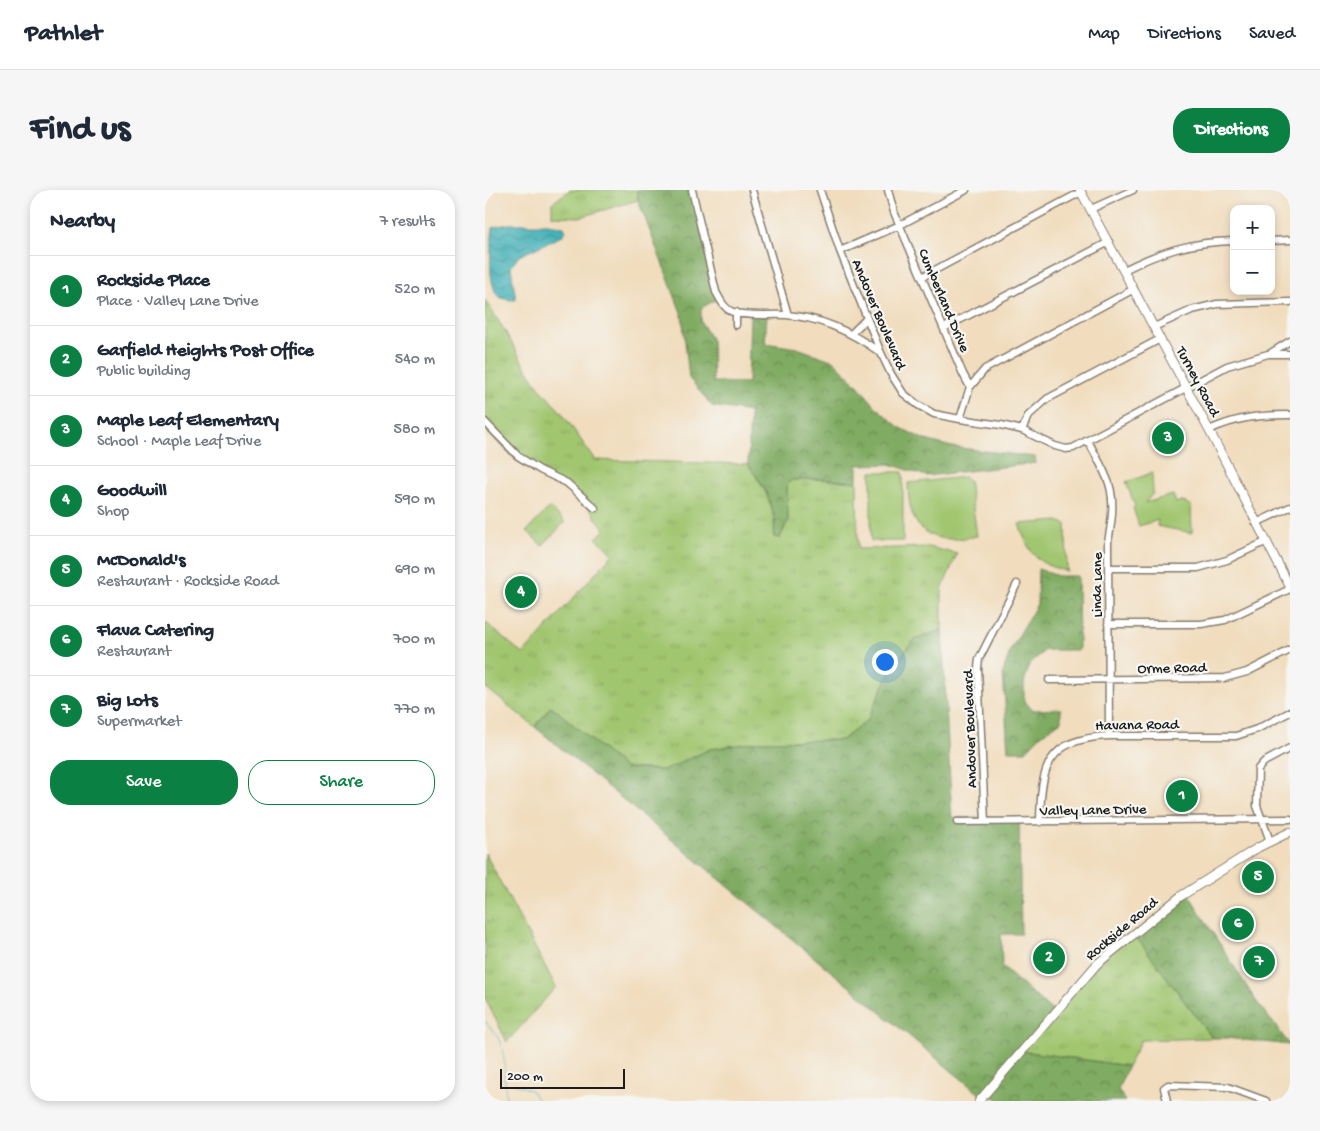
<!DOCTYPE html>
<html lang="en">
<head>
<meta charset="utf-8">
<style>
	:root { --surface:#fff; --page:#f6f6f7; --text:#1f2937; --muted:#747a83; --line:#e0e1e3; --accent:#0b8043 }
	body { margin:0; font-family:"Gochi Hand",sans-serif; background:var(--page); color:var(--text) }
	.controls { position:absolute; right:15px; top:15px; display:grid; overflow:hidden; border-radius:10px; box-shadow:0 2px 8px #0003 }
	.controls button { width:45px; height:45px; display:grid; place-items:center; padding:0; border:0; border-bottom:1px solid var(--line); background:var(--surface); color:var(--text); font:25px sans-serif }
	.scale { position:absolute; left:15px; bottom:12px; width:125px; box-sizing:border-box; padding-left:5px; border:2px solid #1c1c1c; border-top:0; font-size:14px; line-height:18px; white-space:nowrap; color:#1c1c1c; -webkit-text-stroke:4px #f6f6f2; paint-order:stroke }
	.you { position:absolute; left:399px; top:471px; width:18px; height:18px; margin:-12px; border:4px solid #fff; border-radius:50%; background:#1a73e8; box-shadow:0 0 0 8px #1a73e833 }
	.badge { display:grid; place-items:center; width:32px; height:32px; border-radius:50%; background:var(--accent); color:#fff; font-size:16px; font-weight:700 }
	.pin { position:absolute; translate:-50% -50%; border:2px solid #fff; box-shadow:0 1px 5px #0006 }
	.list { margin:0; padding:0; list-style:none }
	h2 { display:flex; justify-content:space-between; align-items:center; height:65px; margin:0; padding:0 20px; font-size:21px }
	h2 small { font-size:16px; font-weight:400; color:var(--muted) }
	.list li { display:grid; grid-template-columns:32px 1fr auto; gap:15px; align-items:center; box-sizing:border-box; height:70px; padding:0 20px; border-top:1px solid var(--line) }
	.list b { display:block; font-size:19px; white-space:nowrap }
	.list p { margin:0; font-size:16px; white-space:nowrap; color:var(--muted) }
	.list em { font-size:16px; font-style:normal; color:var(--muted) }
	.actions { display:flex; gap:10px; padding:15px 20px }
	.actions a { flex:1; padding:11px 0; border:1px solid var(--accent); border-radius:20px; text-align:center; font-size:18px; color:var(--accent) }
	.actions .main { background:var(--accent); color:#fff }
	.map { position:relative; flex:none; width:805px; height:911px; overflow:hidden; border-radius:20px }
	header { display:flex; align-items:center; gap:30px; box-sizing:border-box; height:70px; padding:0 25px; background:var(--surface); border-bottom:1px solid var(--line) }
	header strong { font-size:24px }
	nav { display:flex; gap:28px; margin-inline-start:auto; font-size:18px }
	.intro { display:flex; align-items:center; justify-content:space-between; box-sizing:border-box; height:120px; padding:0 30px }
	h1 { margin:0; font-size:35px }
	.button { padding:12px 22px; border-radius:20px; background:var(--accent); color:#fff; font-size:18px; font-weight:700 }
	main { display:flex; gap:30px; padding:0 30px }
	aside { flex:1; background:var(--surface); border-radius:20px; box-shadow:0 2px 8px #0003 }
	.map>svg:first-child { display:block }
</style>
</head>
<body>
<header>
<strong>Pathlet</strong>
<nav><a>Map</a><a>Directions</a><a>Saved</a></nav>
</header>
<div class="intro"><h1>Find us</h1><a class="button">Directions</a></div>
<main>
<aside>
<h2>Nearby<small>7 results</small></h2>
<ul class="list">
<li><span class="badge">1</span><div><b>Rockside Place</b><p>Place · Valley Lane Drive</p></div><em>520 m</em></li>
<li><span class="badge">2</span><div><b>Garfield Heights Post Office</b><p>Public building</p></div><em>540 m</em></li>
<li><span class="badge">3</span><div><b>Maple Leaf Elementary</b><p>School · Maple Leaf Drive</p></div><em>580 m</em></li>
<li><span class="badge">4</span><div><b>Goodwill</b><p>Shop</p></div><em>590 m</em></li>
<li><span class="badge">5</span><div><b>McDonald's</b><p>Restaurant · Rockside Road</p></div><em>690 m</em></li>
<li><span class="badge">6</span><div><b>Flava Catering</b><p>Restaurant</p></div><em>700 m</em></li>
<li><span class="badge">7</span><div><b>Big Lots</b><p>Supermarket</p></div><em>770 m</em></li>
</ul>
<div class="actions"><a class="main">Save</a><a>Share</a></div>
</aside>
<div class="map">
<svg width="805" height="911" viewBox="0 0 805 911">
	<defs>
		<pattern id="grass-tufts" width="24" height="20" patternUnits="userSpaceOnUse" patternTransform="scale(1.25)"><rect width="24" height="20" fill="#a1c670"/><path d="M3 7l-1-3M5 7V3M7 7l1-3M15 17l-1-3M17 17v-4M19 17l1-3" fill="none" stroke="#8aaa60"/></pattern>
		<pattern id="forest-crowns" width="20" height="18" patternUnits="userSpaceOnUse" patternTransform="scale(1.25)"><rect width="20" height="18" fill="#80ab62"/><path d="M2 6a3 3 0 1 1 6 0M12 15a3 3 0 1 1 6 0" fill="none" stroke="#688a50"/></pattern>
		<pattern id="water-waves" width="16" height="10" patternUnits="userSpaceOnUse" patternTransform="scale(1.25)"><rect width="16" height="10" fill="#3eafb6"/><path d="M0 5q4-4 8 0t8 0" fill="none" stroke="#338e93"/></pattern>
	</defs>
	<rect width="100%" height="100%" fill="#f6f6f2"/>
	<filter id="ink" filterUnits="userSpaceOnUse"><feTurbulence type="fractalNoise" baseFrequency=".02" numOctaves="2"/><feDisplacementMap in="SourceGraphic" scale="10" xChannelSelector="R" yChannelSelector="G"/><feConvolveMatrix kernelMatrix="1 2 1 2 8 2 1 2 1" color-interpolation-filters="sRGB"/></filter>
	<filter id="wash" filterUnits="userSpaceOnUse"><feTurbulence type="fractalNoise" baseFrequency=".0096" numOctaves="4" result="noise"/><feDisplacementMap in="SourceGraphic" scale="20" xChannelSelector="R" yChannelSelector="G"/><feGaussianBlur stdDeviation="1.12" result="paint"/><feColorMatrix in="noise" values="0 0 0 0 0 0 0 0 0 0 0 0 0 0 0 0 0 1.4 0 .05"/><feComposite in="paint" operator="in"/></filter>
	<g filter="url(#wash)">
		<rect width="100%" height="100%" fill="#f1ddbe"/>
		<!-- grass -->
		<path fill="url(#grass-tufts)" stroke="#5e7146" d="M85,0H152L153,10L95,27L67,26V13Z
			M0,110L20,141L39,175L57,201L77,223L110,270L263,274C280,300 291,315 289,347L295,348L303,330L302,295L307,290L334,289L372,292L373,359L444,357L472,364L457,399V440L429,450L408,476L382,531L357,550L279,551L225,559L180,580L140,578L66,516L50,537L0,497V432L38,464L128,364L111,348L120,339L109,326L108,322L89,305L29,269L0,239Z
			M65,317L80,332L57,356L42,341Z
			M0,663L71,797L22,852L0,808Z
			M649,744L727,848L656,850L643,876L537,861L612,774Z"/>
		<!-- forest -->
		<path fill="url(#forest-crowns)" stroke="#4e643f" d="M152,0H207L234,108L216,118V132L227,150L228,192L263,193L265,124L282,125L280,153L312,158L349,171L371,193L392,218L414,237L440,250L467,257L550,267L551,273L441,286L405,274L372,275V292L334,289L307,290L302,295L303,330L295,348L289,347L290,329L281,301L263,274L265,222L227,216L204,188L197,125L153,10Z
			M553,379L573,386H593L594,460H560L544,475L539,493V510L547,520L576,519V531L555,546L541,561H523L518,482L525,461L552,414Z
			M457,440L467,628H534L536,744H516L517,777L570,823L537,861L643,876L633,899L640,911H515L503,902L497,906L50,537L66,516L140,578L180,580L225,559L279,551L357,550L382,531L408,476L429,450Z
			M704,705L771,811L805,855L741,848H727L649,744Z"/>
		<!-- pitch -->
		<path fill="#a1c670" stroke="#5e7146" d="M386,282H418V351H386Z
			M667,283L668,303L660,313L688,305L691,313L696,311L706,315L707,343L672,336L673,330L654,336L648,318L650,316L641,292Z
			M480,287L484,290L492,346C445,356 423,342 423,293Z
			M573,331L581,334L582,381C550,374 545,364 534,334Z"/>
		<!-- water -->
		<path fill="url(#water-waves)" stroke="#2d6669" d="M24,34H63L79,37L81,42L77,46L34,66L26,77L31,110C26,110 20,110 15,107C1,98 6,53 8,37Z"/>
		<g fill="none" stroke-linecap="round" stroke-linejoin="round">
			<!-- stream -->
			<path stroke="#3eafb6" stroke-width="1" d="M0,831L14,849L19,867L21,911
				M30,894L47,901L53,911"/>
		</g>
	</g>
	<g filter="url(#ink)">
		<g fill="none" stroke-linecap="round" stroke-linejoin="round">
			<!-- minor casing -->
			<g stroke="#867c6d" stroke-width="9">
				<path id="minor" d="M207,0L231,102C235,109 239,119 248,122C262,127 285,124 301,125C336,127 368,143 396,163
					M267,0L303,125
					M335,0L355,61L396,163L406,184L418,203L433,215L449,224L475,229L516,235L537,240L570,256L581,259L588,258L742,176L783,164H805
					M403,0L409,22L478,184L485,197
					M606,19L648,0
					M786,51L805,50
					M355,61L415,35L481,0
					M639,80C677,61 706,52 749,51
					M437,87L596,2
					M251,135V122
					M669,137L707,120L732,114L805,112
					M459,138L624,52
					M367,143L382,128
					M784,164L805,151
					M475,229L485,197L500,179L649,99
					M0,232L33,266L55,280L82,293L110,318
					M537,240L543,226L562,209L675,149
					M724,240C753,227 774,225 805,225
					M603,251C609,262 616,274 621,286C631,306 627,331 623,352L624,546
					M771,333L805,317
					M623,378H713L742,370L780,352
					M623,434H716L740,430L805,399
					M564,490L740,488L762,482L805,460
					M472,632L805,629
					M500,632L493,478L494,469L532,394
					M555,632C556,577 561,549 624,546H751L772,539L805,522
					M785,651L772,616L773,579L779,572L805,558
					M682,911L679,898L683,895L743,897L781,911"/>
			</g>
			<!-- major casing -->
			<g stroke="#867c6d" stroke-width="10">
				<path id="major" d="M595,0L724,240L805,397
					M494,911L612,774L696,706L774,657L805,642"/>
			</g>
			<!-- minor -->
			<use href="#minor" stroke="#fff" stroke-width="6"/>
			<!-- major -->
			<use href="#major" stroke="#fff" stroke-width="8"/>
		</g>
	</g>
	<g text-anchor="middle" stroke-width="4.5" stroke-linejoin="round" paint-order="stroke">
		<!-- street labels -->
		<g font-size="15" fill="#1c1c1c" stroke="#f6f6f2">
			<text transform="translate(460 110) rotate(67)" y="5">Cumberland Drive</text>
			<text transform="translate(395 124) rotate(67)" y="5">Andover Boulevard</text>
			<text transform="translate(714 191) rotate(62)" y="5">Turney Road</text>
			<text transform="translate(611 395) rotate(-90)" y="5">Linda Lane</text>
			<text transform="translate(687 477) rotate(-1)" y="5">Orme Road</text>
			<text transform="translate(652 534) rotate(-1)" y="5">Havana Road</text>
			<text transform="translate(484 539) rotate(-92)" y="5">Andover Boulevard</text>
			<text transform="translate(608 619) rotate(-1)" y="5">Valley Lane Drive</text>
			<text transform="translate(636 738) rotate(-40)" y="5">Rockside Road</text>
		</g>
	</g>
</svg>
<div class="controls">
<button>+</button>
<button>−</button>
</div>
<div class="scale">200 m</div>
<div class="you"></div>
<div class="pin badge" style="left:697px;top:606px">1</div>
<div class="pin badge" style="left:564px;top:768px">2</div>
<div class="pin badge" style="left:683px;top:248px">3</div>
<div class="pin badge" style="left:36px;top:402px">4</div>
<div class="pin badge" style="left:773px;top:687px">5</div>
<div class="pin badge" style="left:753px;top:734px">6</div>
<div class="pin badge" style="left:774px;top:772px">7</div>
</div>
</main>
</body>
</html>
